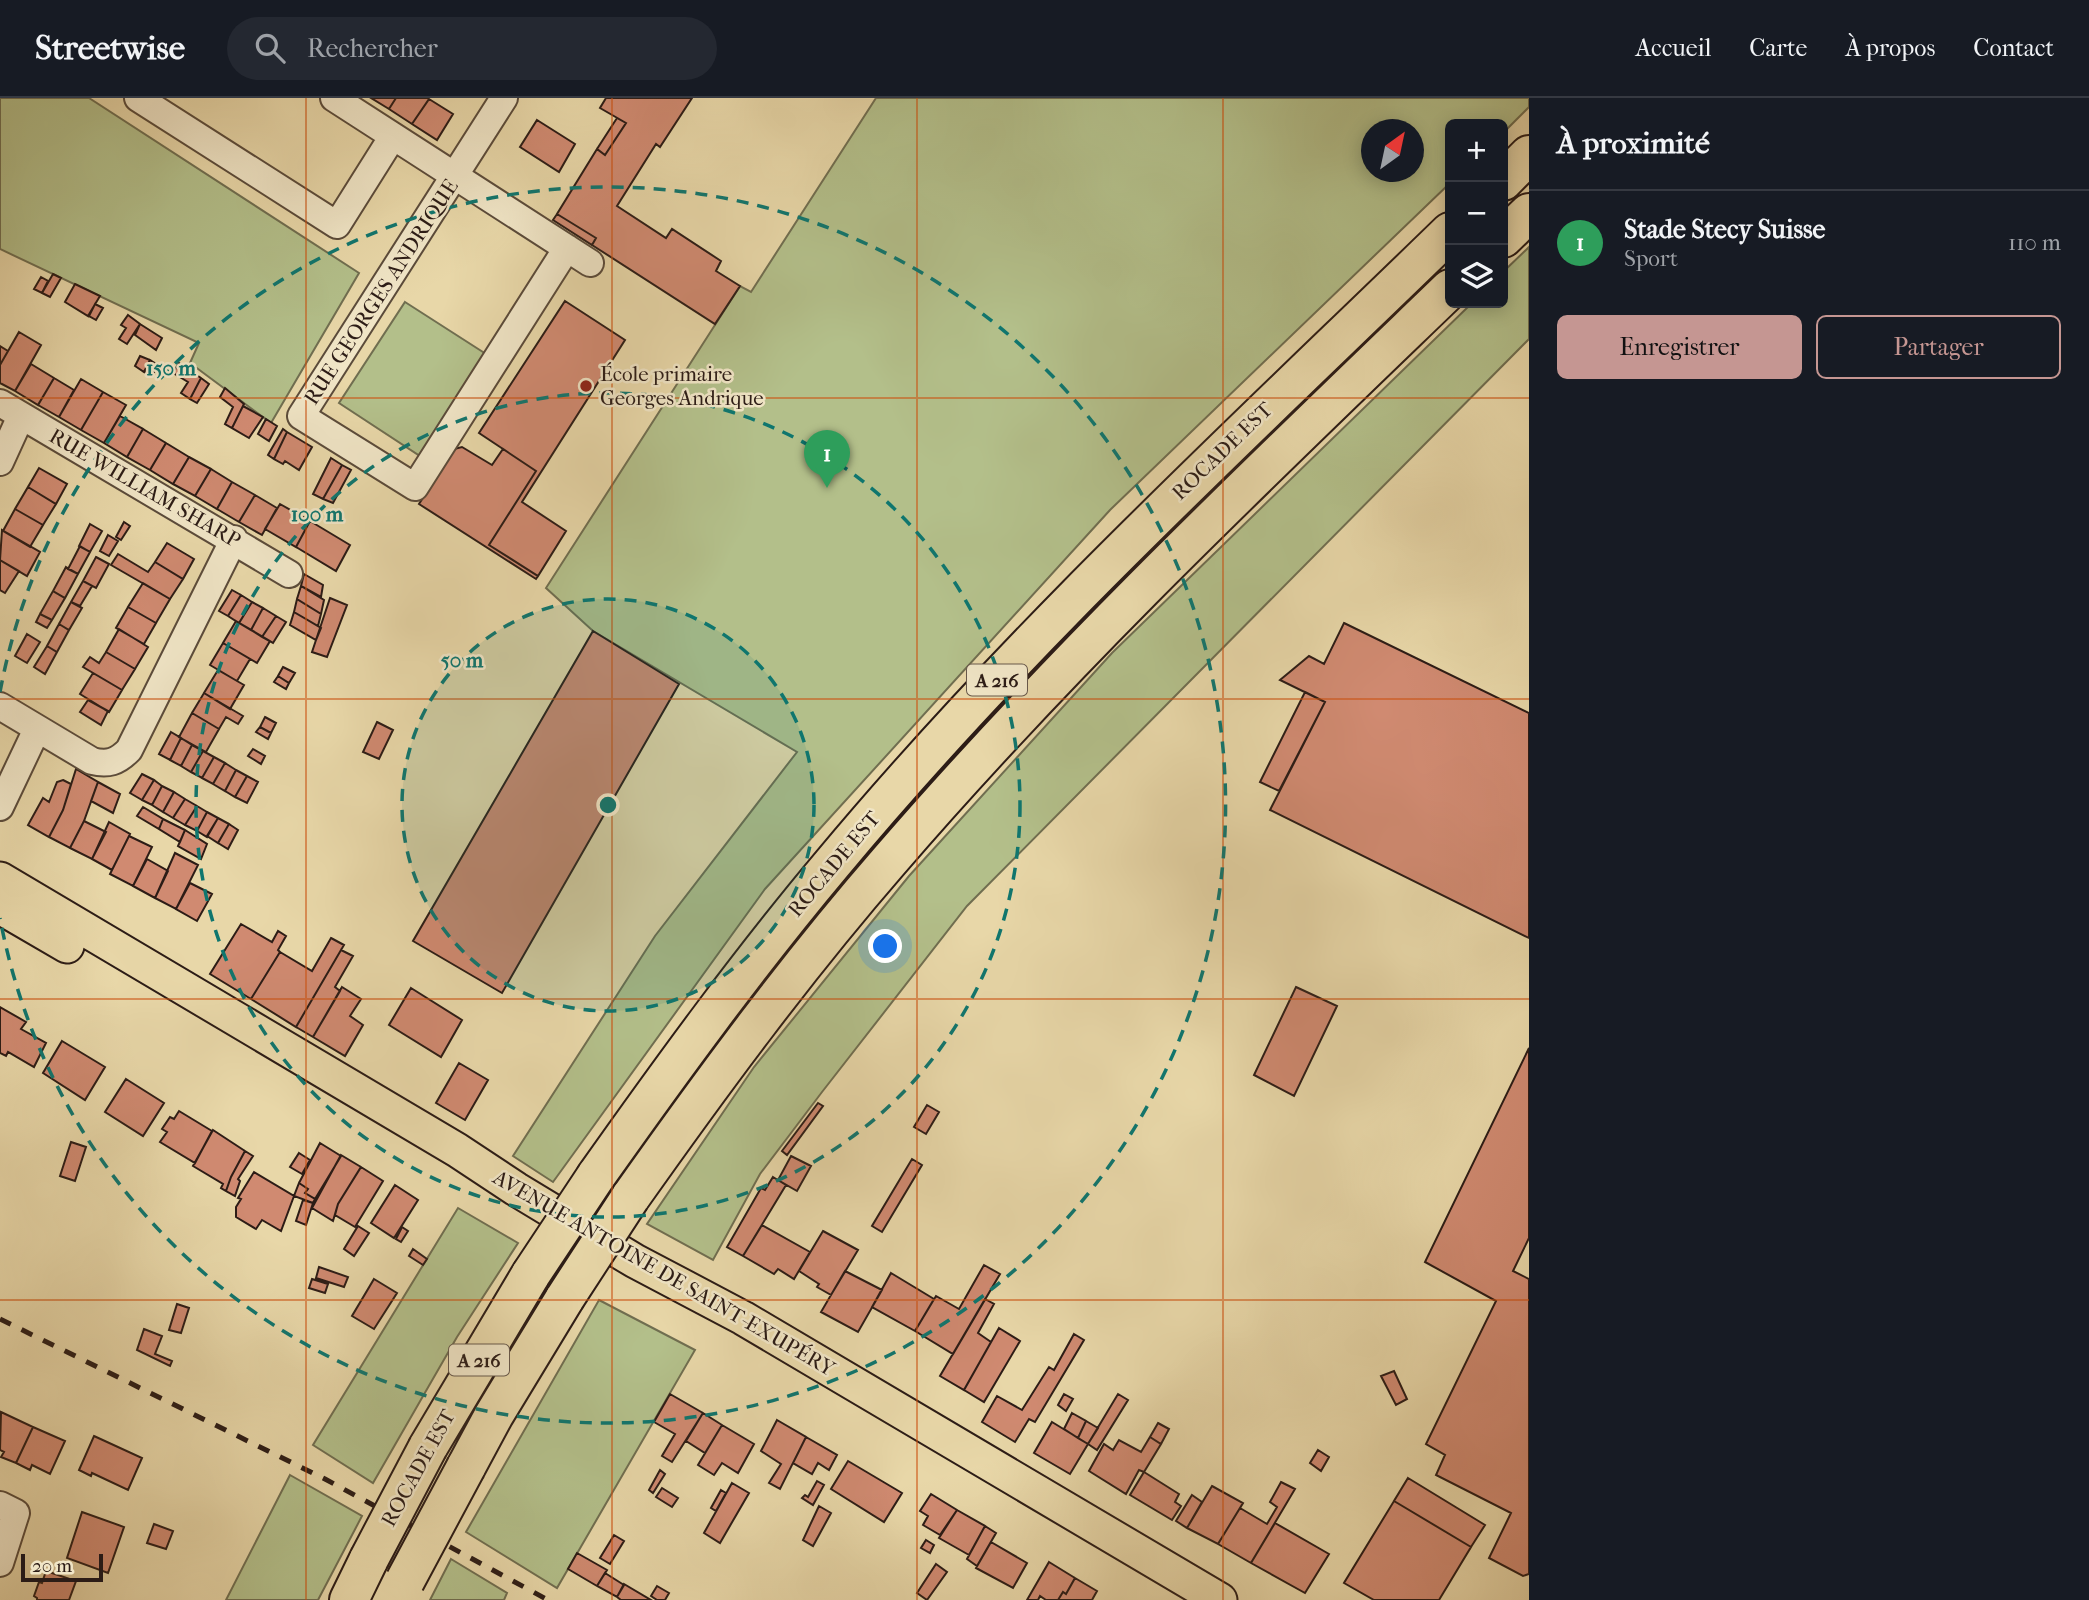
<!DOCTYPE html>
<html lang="fr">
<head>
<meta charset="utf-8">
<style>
	:root { --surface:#171b24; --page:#242831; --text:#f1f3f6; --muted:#9ea1a6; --line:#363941; --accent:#c59692 }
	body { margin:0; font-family:"IM FELL French Canon",serif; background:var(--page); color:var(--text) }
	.controls { position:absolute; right:21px; top:21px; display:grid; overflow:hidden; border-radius:10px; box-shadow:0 4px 18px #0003 }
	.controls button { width:63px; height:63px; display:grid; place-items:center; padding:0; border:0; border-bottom:2px solid var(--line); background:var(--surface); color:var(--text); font:35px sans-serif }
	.compass { position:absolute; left:1361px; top:21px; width:63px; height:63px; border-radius:50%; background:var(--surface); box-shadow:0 4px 18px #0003; rotate:33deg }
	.scale { position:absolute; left:21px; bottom:18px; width:82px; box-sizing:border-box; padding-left:7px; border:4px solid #2c1c16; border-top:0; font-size:19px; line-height:24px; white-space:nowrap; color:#2c1c16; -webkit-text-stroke:5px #f0e5c6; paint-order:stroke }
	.you { position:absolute; left:886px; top:849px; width:24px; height:24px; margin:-18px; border:5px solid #fff; border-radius:50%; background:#1a73e8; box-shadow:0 0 0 10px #1a73e833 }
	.badge { display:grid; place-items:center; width:46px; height:46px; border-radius:50%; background:var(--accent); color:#fff; font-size:23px; font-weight:700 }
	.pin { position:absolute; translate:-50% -58px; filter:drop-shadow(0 2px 4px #0008) }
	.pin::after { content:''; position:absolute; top:37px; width:24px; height:21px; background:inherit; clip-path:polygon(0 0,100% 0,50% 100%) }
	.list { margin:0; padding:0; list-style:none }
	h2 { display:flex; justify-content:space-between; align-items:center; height:91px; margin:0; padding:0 28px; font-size:30px }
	h2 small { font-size:23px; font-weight:400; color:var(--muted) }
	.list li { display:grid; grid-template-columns:46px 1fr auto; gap:21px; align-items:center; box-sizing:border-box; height:105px; padding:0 28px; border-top:2px solid var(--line) }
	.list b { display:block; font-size:26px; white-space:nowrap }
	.list p { margin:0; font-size:23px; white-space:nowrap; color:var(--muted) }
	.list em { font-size:23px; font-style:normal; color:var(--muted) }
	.actions { display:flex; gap:14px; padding:21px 28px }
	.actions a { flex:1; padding:16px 0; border:2px solid var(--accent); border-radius:10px; text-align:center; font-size:24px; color:var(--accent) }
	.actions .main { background:var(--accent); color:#111 }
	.icon { flex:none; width:38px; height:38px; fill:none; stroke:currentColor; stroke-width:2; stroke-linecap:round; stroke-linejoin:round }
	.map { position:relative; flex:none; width:1529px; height:1502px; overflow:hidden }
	header { display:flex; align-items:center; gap:42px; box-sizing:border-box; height:98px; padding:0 35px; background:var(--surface); border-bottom:2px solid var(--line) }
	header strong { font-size:33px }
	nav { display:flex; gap:38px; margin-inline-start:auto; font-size:24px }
	.search { width:490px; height:63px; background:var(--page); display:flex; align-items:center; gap:18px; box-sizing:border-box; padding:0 24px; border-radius:38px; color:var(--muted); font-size:26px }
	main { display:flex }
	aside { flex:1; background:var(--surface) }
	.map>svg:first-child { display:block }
</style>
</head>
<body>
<header>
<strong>Streetwise</strong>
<div class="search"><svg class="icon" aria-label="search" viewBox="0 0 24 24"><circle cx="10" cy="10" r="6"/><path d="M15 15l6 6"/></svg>Rechercher</div>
<nav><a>Accueil</a><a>Carte</a><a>À propos</a><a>Contact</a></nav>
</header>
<main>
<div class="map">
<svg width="1529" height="1502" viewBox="0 0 1529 1502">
	<rect width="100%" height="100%" fill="#e8d7a8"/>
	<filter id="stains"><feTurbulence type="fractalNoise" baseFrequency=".00286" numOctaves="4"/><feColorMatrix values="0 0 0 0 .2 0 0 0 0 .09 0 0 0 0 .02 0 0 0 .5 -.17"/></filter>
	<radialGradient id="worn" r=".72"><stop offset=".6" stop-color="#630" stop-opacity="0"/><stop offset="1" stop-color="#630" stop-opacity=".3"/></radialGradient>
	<!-- green -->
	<path fill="#b3bf8a" stroke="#706e50" stroke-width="2" fill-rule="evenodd" d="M0,0H89L359,175L271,325L190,265L199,245L0,151Z
		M876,0H1529V9L1503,35V26H1450V85L1110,412L765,791L553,1084L513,1058L655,838L797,654L593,533L546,490L740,188L751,194ZM1372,32H1414V74H1372Z
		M1529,149V241L967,808L822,994L760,1076L713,1162L647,1126L754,969L909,778L1112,555L1472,205H1503V174Z
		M405,204L486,256L420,358L339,305Z
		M458,1110L518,1145L457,1239L373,1385L313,1347Z
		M599,1202L695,1252L557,1490L466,1434Z
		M290,1377L362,1418L318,1502H226Z
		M451,1461L507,1495L504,1502H430Z"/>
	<!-- building -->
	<path fill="#d08a71" stroke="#2c1c16" stroke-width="2" d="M371,0H396L389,11Z
		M396,0H428L429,1L412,26L389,11Z
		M606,0H692L660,49L656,46L617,108L666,140L672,131L721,163L716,173L740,188L715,226L592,147L596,140L557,116L597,51L605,57L626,25L600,10Z
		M429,1L453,16L437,42L412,26Z
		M617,20L626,25L605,57L597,51Z
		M537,22L575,46L559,74L520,49Z
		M557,116L596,140L592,147L553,122Z
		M53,176L61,180L50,199L42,195Z
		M41,179L48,183L42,195L34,191Z
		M75,186L100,198L88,218L65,204Z
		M565,203L625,242L522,404L566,433L538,478L489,447L536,373L479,335Z
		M95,206L103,210L96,222L89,218Z
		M128,217L140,226L127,246L119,241L126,230L121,227Z
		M140,226L162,240L156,252L135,237Z
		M19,234L41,247L15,293L0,285V267Z
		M0,248L8,253L0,267Z
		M140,258L150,262L144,274L135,268Z
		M150,262L158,267L152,278L144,274Z
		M179,265L201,280L190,301L181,295L188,284L173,275Z
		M31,266L54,280L38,307L15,293Z
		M54,280L74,292L59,319L38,307Z
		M201,280L209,286L197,305L190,301Z
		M81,281L103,294L81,332L59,319Z
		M225,290L244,306L232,330L225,326L233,309L220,299Z
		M103,294L126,307L104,345L81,332Z
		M243,308L263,319L249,340L232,330Z
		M120,318L143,331L127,359L104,345Z
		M266,321L277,328L269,343L258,336Z
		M143,331L166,345L150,372L127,359Z
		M283,331L287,334L274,361L268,357Z
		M287,334L312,349L299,372L285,363L283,366L274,361Z
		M166,345L189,359L173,386L150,372Z
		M462,349L492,367L503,351L536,373L489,447L538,478L536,481L419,406L454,351Z
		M189,359L211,371L195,398L173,386Z
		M331,360L342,367L323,401L313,396Z
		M342,367L351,372L333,405L323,401Z
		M39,370L67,386L56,406L28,389Z
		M211,371L232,384L217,411L195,398Z
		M232,384L255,397L239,424L217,411Z
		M28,389L56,406L43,427L15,411Z
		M255,397L277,410L262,437L239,424Z
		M280,406L310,423L296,449L265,431Z
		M15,411L43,427L30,449L3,433Z
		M310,423L350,447L336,473L296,449Z
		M124,424L130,428L121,442L116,439Z
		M90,426L102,433L90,454L79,448Z
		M2,432L40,454L27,478L0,462Z
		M108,437L118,443L109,458L100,453Z
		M167,445L194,461L183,481L155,464Z
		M80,448L90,454L78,476L68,471Z
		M118,456L148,474L155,464L183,481L170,501L111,467Z
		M96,459L109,466L96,490L83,483Z
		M0,462L19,473L5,495L0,492Z
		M66,469L78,476L65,500L53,493Z
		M304,476L323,487L321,499L301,488Z
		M83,483L92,488L80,508L71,504Z
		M143,485L170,501L156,525L128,509Z
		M301,488L324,502L321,516L297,501Z
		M232,492L241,497L228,518L219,513Z
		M53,493L65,500L52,522L40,516Z
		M241,497L252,504L239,525L228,518Z
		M330,500L347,507L327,559L312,554Z
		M297,501L321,516L318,528L294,514Z
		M71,504L82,510L69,532L59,526Z
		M252,504L263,510L251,532L239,525Z
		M128,509L156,525L144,546L116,530Z
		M263,510L276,518L262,539L251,532Z
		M294,514L321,530L316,542L290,527Z
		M40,516L52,522L47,530L36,524Z
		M276,518L286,524L273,545L262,539Z
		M236,523L270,543L257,565L223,545Z
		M1344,525L1529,615V840L1270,712L1325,604L1280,582L1309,558L1324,566Z
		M59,526L69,532L57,554L47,548Z
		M119,531L148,549L135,571L106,554Z
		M593,533L679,586L502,895L413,843Z
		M27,536L40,544L27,565L15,558Z
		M223,545L250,561L237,583L210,567Z
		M47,548L57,554L45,576L34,569Z
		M106,554L135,571L122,592L83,569L90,559L99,565Z
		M283,569L295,575L289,585L278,578Z
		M218,572L244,587L230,611L204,595Z
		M93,575L122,592L109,614L80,596Z
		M278,578L289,585L286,591L274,584Z
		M1305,594L1325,604L1279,693L1260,684Z
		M204,595L243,618L238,626L226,619L219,631L192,615Z
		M88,602L108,613L101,627L80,614Z
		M192,615L219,631L206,654L179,639Z
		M265,619L276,625L271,635L260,629Z
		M377,624L393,632L379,661L363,654Z
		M260,629L271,635L268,641L256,634Z
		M171,634L181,640L170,662L159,656Z
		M181,640L192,647L181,668L170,662Z
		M192,647L203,653L191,674L181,668Z
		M253,651L265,658L261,666L248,658Z
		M203,653L214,659L202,680L191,674Z
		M214,659L225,665L213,686L202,680Z
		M225,665L236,672L225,693L213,686Z
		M76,671L98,684L84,723L70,750L49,739L63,712Z
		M236,672L247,678L235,699L225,693Z
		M142,676L154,682L142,702L130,695Z
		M247,678L258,684L247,705L235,699Z
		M63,682L71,686L63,712L49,739L28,727L43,700L49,704L57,684Z
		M154,682L162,688L152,707L142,702Z
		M98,684L120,696L113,715L91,703Z
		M162,688L174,694L163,714L152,707Z
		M174,694L185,701L173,720L163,714Z
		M185,701L197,708L185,727L173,720Z
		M197,708L207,714L197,733L185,727Z
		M143,709L163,721L159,731L137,718Z
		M207,714L218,720L207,739L197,733Z
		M218,720L229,726L218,745L207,738Z
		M163,721L185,732L180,744L159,731Z
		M84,723L106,734L92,761L70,750Z
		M109,724L130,736L112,772L92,761Z
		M229,726L238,732L228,751L218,745Z
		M185,732L207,746L201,761L178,748Z
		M129,738L152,749L133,788L110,776Z
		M175,755L198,767L176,811L155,800Z
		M147,761L168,773L155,800L133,788Z
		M190,785L212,796L197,823L176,811Z
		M241,826L272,844L278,833L286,838L278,852L280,854L251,901L210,876Z
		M331,840L344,847L296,929L251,901L280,854L312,873Z
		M341,852L353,858L335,889L340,893L313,939L296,929Z
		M342,889L361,901L350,918L363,927L345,958L313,939Z
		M1296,889L1337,908L1294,998L1254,977Z
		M411,890L462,922L441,959L389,927Z
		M0,909L26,924L21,931L46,945L34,969L8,954L6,958L0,955Z
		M62,943L105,969L85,1002L43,975Z
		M1529,950V1140L1513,1173L1529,1181V1476L1523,1478L1489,1460L1511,1415L1436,1377L1445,1357L1426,1346L1496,1203L1425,1164Z
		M459,965L488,982L465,1022L436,1005Z
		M126,981L164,1005L143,1038L105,1014Z
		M818,1005L823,1008L787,1057L782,1053Z
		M927,1007L939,1014L926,1036L914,1029Z
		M179,1013L212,1033L195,1065L160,1044L167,1034L162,1031L170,1019L174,1021Z
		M213,1032L245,1053L231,1079L226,1093L221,1090L223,1086L193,1068Z
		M71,1044L86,1049L75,1083L60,1078Z
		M320,1045L341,1058L315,1101L305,1095L308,1091L299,1085Z
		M245,1053L253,1058L238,1081L240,1083L235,1098L226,1093L231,1079Z
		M299,1055L310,1062L302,1076L290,1069Z
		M341,1057L361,1069L338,1106L333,1123L312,1110Z
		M791,1058L811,1068L797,1093L778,1082Z
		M912,1061L922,1067L882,1134L872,1128Z
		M361,1069L383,1083L355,1129L335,1117L338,1106Z
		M254,1074L294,1098L281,1133L262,1122L256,1131L236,1119V1109L241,1101L238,1100Z
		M773,1079L786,1087L743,1158L727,1149L761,1090L765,1092Z
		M299,1085L308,1091L305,1095L315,1101L313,1105L294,1098Z
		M395,1087L418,1102L394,1140L371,1125Z
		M303,1102L313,1105L306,1127L296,1123Z
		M762,1127L810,1154L794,1181L778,1171L774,1176L743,1158Z
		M358,1128L369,1135L354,1158L344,1151Z
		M402,1129L408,1133L401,1144L396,1141Z
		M823,1133L858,1152L831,1197L817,1189L819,1186L799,1173Z
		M413,1151L427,1161L423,1167L409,1158Z
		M984,1167L1000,1176L953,1256L915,1233L936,1198L959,1211Z
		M319,1169L348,1179L344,1189L316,1180Z
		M845,1173L882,1192L858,1234L821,1214Z
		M891,1175L934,1201L915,1233L872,1209Z
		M312,1181L328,1186L325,1195L309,1190Z
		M374,1181L397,1195L374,1231L352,1218Z
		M985,1201L994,1206L978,1235L991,1244L964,1292L940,1278Z
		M177,1206L189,1210L181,1235L169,1232Z
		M999,1230L1020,1243L984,1304L964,1292Z
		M144,1231L162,1238L155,1256L172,1263L170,1268L137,1252Z
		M1074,1236L1084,1242L1035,1324L1029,1321L1015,1344L982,1324L997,1298L1022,1312L1049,1269L1054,1272Z
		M1394,1273L1407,1301L1396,1307L1381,1278Z
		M670,1296L703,1315L672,1364L662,1358L675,1336L654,1324Z
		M1064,1296L1073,1301L1066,1313L1058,1307Z
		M1118,1296L1128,1302L1097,1352L1088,1346Z
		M1,1314L33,1329L16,1365L1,1359L4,1354L0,1352Z
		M703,1315L722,1327L705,1355L686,1343Z
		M1072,1315L1086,1323L1078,1340L1064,1331Z
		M777,1322L806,1339L780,1391L769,1385L781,1366L761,1353Z
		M1086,1323L1098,1330L1088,1346L1078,1340Z
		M1052,1324L1088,1346L1070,1376L1034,1355Z
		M1158,1325L1169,1331L1161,1346L1150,1339Z
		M722,1327L754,1346L738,1375L722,1365L714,1377L698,1367Z
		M33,1329L65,1343L50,1376L32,1367L30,1372L16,1365Z
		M94,1338L142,1360L128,1392L92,1375L91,1378L79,1372Z
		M806,1339L837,1357L829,1372L818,1365L812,1376L793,1365Z
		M1150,1339L1161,1346L1144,1374L1139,1372L1126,1396L1089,1373L1104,1346L1113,1352L1119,1342L1141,1354Z
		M1318,1352L1329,1359L1321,1373L1310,1365Z
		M848,1363L902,1395L884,1424L831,1391Z
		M660,1372L665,1376L653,1395L649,1392Z
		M1144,1374L1179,1396L1175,1404L1181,1408L1172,1422L1130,1397Z
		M1408,1380L1485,1427L1471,1449L1394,1403Z
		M817,1383L824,1387L813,1407L802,1400L805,1397L808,1399Z
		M1281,1384L1295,1391L1251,1465L1218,1446L1240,1410L1267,1426L1277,1409L1270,1404Z
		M732,1385L749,1395L720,1445L704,1435Z
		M1212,1388L1243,1405L1218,1446L1187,1430Z
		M662,1390L678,1400L672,1409L656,1399Z
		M721,1392L726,1395L716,1413L711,1410Z
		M931,1396L957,1412L940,1437L923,1427L928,1418L920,1413Z
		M1192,1397L1202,1404L1187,1430L1176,1423Z
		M1394,1403L1471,1449L1439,1502H1374L1344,1485Z
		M819,1408L831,1415L813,1448L803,1442Z
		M957,1412L985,1428L969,1457L939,1440Z
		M82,1414L124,1429L108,1475L67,1460Z
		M1275,1425L1329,1456L1305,1495L1251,1465Z
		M154,1426L173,1433L166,1451L147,1445Z
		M985,1428L996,1435L977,1468L967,1461Z
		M614,1437L624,1443L610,1466L600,1460Z
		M926,1442L934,1447L930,1455L921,1450Z
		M991,1444L1027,1465L1013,1490L976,1470Z
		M577,1455L607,1472L597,1488L568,1471Z
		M1049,1464L1075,1480L1066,1496L1063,1494L1058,1502H1046L1040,1498L1038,1502H1027Z
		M936,1466L947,1474L927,1502L917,1495Z
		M46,1473L76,1483L69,1502H37V1500L34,1498L39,1484L42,1485Z
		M605,1475L624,1487L617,1499L597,1488Z
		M1075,1480L1097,1493L1092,1502H1058L1063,1494L1066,1496Z
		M624,1486L651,1502H621L617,1499Z
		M657,1488L669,1495L665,1502H657L651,1498Z"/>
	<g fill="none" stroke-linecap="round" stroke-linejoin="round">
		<!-- minor casing -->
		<g stroke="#5b4b3a" stroke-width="30">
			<path id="minor" d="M138,0L337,127L393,38
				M334,0L590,165
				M504,0L301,318L415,389L567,150
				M0,305L289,476
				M0,364L21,318
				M0,608L92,663C108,667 117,664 129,652L234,441
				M0,709L37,631
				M0,1407L16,1415L0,1465"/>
		</g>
		<!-- major casing -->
		<g stroke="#2c1c16" stroke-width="37">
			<path id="major" d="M0,781L457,1052L516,1091L635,1163L743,1220L1220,1502
				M0,809L67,848"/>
		</g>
		<!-- highway casing -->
		<g stroke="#2c1c16" stroke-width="42">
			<path id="highway" d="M1503,83L1529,57
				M1503,140L1529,115
				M596,1078C671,972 748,866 832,766C1021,539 1239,339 1450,134
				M630,1100C712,984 796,870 889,763C1064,560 1258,376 1450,191
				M428,1349L531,1176
				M466,1369L494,1317L565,1200
				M349,1502L369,1461"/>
		</g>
		<!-- minor -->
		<use href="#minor" stroke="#f0e5c6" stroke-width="26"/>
		<!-- major -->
		<use href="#major" stroke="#e8d7a8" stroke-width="33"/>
		<!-- highway -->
		<use href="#highway" stroke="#e8d7a8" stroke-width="38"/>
		<!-- rail -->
		<path stroke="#2c1c16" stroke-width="5" stroke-dasharray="12 12" stroke-linecap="butt" d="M0,1221L325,1381L548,1502"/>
		<!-- highway-bridge casing -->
		<g stroke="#2c1c16" stroke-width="42" stroke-linecap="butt">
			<path id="highway-bridge" d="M531,1176L596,1078
				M565,1200L630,1100
				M369,1461L428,1349
				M405,1483L466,1369"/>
		</g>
		<!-- highway-bridge -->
		<use href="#highway-bridge" stroke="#e8d7a8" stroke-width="38"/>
	</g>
	<!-- grid -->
	<path fill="none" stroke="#cc500e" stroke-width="2" stroke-opacity="0.55" d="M306,0V1502M612,0V1502M917,0V1502M1223,0V1502M0,300H1529M0,601H1529M0,901H1529M0,1202H1529"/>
	<!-- distance rings -->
	<circle cx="608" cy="707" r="206" fill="#0f766e" fill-opacity=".12"/>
	<g fill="none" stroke="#0f766e" stroke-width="3.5" stroke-dasharray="12 9">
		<circle cx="608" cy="707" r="206"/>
		<circle cx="608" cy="707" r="412"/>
		<path d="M0 594A618 618 0 1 1 0 820"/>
	</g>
	<!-- markers -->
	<circle fill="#8f2418" stroke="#f0e5c6" stroke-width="2.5" cx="586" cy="288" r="7"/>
	<g text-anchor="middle" stroke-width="5" stroke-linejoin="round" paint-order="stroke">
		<!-- shield labels -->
		<g fill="#f0e5c6" stroke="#67584b" stroke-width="2">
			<rect x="967" y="566.5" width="60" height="31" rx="5"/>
			<rect x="449" y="1246.5" width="60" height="31" rx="5"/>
		</g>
		<g font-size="19" font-weight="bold" fill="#2c1c16">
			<text x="997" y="589">A 216</text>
			<text x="479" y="1269">A 216</text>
		</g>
		<!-- street labels -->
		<g font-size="21" fill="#2c1c16" stroke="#f0e5c6">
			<text transform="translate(381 194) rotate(-57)" y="7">RUE GEORGES ANDRIQUE</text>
			<text transform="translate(1222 353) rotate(-44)" y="7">ROCADE EST</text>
			<text transform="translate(145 390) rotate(30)" y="7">RUE WILLIAM SHARP</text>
			<text transform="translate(834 766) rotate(-50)" y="7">ROCADE EST</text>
			<text transform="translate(664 1175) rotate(30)" y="7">AVENUE ANTOINE DE SAINT-EXUPÉRY</text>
			<text transform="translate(418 1370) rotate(-61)" y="7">ROCADE EST</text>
		</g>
		<!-- poi labels -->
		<g font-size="21" fill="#2c1c16" stroke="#f0e5c6" text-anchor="start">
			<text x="600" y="283">École primaire<tspan x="600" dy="24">Georges Andrique</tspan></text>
		</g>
	</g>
	<circle cx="608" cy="707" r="10" fill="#0f766e" stroke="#f0e5c6" stroke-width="3.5"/>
	<g font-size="21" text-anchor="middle" font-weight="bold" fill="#0f766e" stroke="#f0e5c6" stroke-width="5" stroke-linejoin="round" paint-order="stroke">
		<text x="171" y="277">150 m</text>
		<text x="317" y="423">100 m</text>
		<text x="462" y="569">50 m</text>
	</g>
	<rect width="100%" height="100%" filter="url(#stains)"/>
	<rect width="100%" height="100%" fill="url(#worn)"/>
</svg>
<div class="controls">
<button>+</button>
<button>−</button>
<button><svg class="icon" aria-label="layers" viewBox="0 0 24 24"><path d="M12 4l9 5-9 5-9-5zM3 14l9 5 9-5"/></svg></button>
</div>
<svg class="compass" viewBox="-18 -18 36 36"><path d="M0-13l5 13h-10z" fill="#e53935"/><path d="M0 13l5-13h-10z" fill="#9ea1a6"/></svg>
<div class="scale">20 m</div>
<div class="you"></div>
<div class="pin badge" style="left:827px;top:390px;background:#2e9e5b">1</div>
</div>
<aside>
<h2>À proximité<small></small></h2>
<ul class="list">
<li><span class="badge" style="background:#2e9e5b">1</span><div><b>Stade Stecy Suisse</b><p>Sport</p></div><em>110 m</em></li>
</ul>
<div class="actions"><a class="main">Enregistrer</a><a>Partager</a></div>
</aside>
</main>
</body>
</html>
